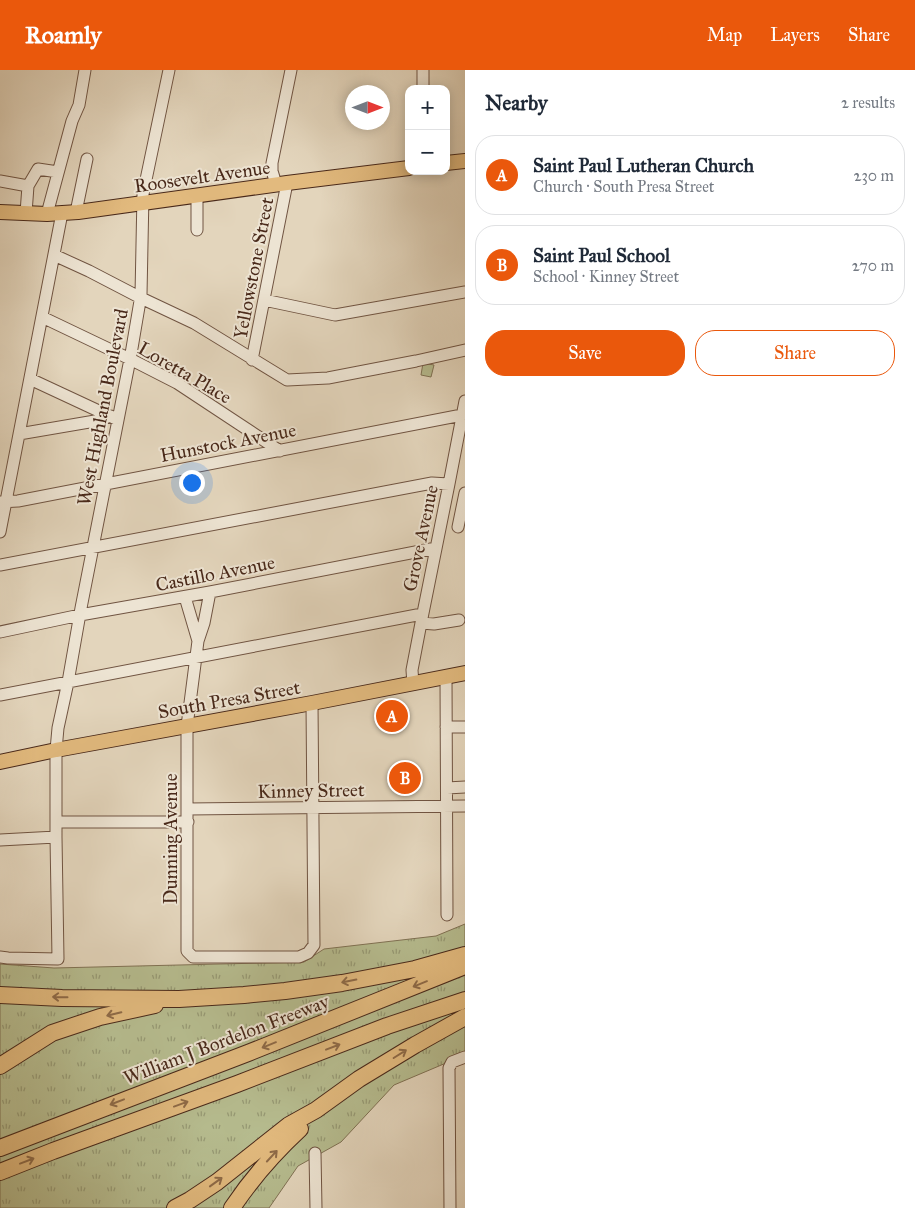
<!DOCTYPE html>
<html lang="en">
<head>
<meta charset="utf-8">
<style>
	:root { --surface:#fff; --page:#f6f6f7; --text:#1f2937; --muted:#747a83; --line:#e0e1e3; --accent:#ea580c }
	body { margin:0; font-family:"IM FELL Great Primer",serif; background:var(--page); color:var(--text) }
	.controls { position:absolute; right:15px; top:15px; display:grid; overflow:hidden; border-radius:10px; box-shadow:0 2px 12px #0003 }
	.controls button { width:45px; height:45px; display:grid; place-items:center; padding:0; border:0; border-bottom:1px solid var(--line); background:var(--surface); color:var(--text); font:25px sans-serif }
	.compass { position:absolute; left:345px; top:15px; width:45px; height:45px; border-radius:50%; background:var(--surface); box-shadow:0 2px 12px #0003; rotate:90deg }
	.you { position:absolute; left:191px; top:412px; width:18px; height:18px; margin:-12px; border:4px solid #fff; border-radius:50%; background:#1a73e8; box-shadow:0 0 0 8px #1a73e833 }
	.badge { display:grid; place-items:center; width:32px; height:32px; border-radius:50%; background:var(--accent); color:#fff; font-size:16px; font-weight:700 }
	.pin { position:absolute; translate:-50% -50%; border:2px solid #fff; box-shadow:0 1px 5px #0006 }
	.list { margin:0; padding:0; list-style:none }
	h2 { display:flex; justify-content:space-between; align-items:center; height:65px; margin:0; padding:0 20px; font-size:21px }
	h2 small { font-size:16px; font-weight:400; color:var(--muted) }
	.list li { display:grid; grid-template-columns:32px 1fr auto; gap:15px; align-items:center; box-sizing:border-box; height:80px; margin:0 10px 10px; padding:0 10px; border:1px solid var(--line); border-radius:20px }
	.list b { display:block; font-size:19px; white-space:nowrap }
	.list p { margin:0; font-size:16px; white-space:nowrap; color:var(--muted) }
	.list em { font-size:16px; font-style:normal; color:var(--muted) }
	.actions { display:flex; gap:10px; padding:15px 20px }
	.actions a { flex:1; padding:11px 0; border:1px solid var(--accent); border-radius:20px; text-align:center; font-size:18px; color:var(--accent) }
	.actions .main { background:var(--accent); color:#fff }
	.map { position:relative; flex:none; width:465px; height:1138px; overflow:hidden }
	header { display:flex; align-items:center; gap:30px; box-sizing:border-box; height:70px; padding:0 25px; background:var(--accent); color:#fff }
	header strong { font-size:24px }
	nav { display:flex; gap:28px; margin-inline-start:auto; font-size:18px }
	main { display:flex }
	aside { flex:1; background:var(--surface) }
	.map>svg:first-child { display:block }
</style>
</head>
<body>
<header>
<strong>Roamly</strong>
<nav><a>Map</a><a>Layers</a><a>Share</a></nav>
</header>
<main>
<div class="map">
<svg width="465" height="1138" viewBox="0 0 465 1138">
	<defs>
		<pattern id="grass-tufts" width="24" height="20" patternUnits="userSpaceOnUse" patternTransform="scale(1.25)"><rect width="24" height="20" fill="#b6bc8f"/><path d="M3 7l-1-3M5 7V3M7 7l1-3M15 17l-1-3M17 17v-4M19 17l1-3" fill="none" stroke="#969974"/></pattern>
	</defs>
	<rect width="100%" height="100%" fill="#e3d5bc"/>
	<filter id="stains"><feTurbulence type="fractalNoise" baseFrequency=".004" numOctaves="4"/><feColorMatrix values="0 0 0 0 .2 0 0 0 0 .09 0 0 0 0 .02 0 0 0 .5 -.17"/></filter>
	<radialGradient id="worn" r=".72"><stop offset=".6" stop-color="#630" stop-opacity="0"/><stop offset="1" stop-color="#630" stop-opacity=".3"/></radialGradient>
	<!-- grass -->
	<path fill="url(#grass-tufts)" stroke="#807254" d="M465,854V985L394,1015L341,1072L298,1096L269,1138H0V894L54,898L304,892L324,879L436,866Z"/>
	<!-- park -->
	<path fill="#b6bc8f" stroke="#807254" d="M423,293L434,295L431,307L421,305Z"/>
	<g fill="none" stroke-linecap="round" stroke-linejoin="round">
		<!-- minor casing -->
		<g stroke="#705442" stroke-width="13">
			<path id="minor" d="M423,19V0
				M0,111L28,116L26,143
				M276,114L272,101V93L291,0
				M28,116L38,99L58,102
				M76,142L87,89
				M47,144L72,51L79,35L85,0
				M197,160V125
				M54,185L89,201L141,228L194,253L287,310L328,308L416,291L465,280
				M264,230L335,245L465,222
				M42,247L130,289L177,313L280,381
				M252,290L287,113
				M30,309L118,350
				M19,364L95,351L111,346
				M0,432L18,431L462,345
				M458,457L465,423
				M0,462L62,143
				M0,495L432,413L449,414
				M185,527L198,571L187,656V881L193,887H299L308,883L314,875L312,633
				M421,553L434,554L459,550
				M0,562L80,545L210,522L436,478
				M198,571L204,553L210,522
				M446,607L447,845
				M413,614L412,600L421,553L449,414L465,331
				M0,625L422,544
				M446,657H465
				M447,718L465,717
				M188,739L465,736
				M56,752H188
				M0,770L56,767
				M0,887L8,888L58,889L56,767V680L58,658L68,612L81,538L131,284L141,225L143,124L169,0
				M315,1083L316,1138
				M450,1138L449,998L452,992L465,987"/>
		</g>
		<!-- major casing -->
		<g stroke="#49291a" stroke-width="16">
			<path id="major" d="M446,93L465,91
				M0,142L47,144L78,142L287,113L409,98
				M0,692L56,680L312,633L465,603"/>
		</g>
		<!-- highway casing -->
		<g stroke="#49291a" stroke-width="18">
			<path id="highway" d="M0,925L62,928L179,929L244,925L285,921L342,913L415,899L465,885
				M0,996L52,963L100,947L155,935
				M0,1078L248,983L465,896
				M0,1102L53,1081L237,1014L387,956L465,930
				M175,1138L190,1130L217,1112L289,1055L316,1040L359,1009L415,975L465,947
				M232,1138C252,1108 273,1084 300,1059"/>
		</g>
		<!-- minor -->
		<use href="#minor" stroke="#ede4d3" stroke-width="11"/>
		<!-- major -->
		<use href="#major" stroke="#e2ba7e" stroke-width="14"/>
		<!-- highway -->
		<use href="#highway" stroke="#e2ba7e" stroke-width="16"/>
	</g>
	<!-- one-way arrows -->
	<defs><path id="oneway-shaft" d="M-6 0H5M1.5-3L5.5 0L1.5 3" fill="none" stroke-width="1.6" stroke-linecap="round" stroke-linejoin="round" transform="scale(1.25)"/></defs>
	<g stroke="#8e6a47">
		<use href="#oneway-shaft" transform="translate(349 911) rotate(169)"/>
		<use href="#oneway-shaft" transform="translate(420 914) rotate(158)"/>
		<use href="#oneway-shaft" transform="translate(60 927) rotate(-179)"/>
		<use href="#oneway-shaft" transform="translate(114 944) rotate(167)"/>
		<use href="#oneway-shaft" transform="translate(269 975) rotate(158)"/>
		<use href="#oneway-shaft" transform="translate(333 977) rotate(-21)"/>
		<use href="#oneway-shaft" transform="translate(400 984) rotate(-32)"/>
		<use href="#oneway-shaft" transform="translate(117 1032) rotate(159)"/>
		<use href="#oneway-shaft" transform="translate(181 1034) rotate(-20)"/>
		<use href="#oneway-shaft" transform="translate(272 1086) rotate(-47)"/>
		<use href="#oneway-shaft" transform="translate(27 1091) rotate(-21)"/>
		<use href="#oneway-shaft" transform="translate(216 1112) rotate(-36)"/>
	</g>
	<g text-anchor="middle" stroke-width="4" stroke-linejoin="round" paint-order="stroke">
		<!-- street labels -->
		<g font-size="19" fill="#49291a" stroke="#ede4d3">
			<text transform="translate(202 106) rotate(-8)" y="7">Roosevelt Avenue</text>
			<text transform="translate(253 198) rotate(-79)" y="7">Yellowstone Street</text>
			<text transform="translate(185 302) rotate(30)" y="7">Loretta Place</text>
			<text transform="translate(102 337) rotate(-79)" y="7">West Highland Boulevard</text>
			<text transform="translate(228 372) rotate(-11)" y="7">Hunstock Avenue</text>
			<text transform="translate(420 468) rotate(-78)" y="7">Grove Avenue</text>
			<text transform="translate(215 503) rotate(-11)" y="7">Castillo Avenue</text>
			<text transform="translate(229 629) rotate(-10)" y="7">South Presa Street</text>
			<text transform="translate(311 720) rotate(-1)" y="7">Kinney Street</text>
			<text transform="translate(170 769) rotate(-90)" y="7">Dunning Avenue</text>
			<text transform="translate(226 969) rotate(-21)" y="7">William J Bordelon Freeway</text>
		</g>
	</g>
	<rect width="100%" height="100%" filter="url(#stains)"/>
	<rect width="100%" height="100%" fill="url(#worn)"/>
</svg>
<div class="controls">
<button>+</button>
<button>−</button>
</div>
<svg class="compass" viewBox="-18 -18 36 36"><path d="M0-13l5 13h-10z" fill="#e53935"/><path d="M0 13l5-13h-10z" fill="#747a83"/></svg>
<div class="you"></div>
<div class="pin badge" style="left:392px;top:646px">A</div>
<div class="pin badge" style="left:405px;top:708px">B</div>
</div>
<aside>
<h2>Nearby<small>2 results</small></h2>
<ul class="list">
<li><span class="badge">A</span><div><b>Saint Paul Lutheran Church</b><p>Church · South Presa Street</p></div><em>230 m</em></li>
<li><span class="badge">B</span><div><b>Saint Paul School</b><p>School · Kinney Street</p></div><em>270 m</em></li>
</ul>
<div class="actions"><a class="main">Save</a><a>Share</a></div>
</aside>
</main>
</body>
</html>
